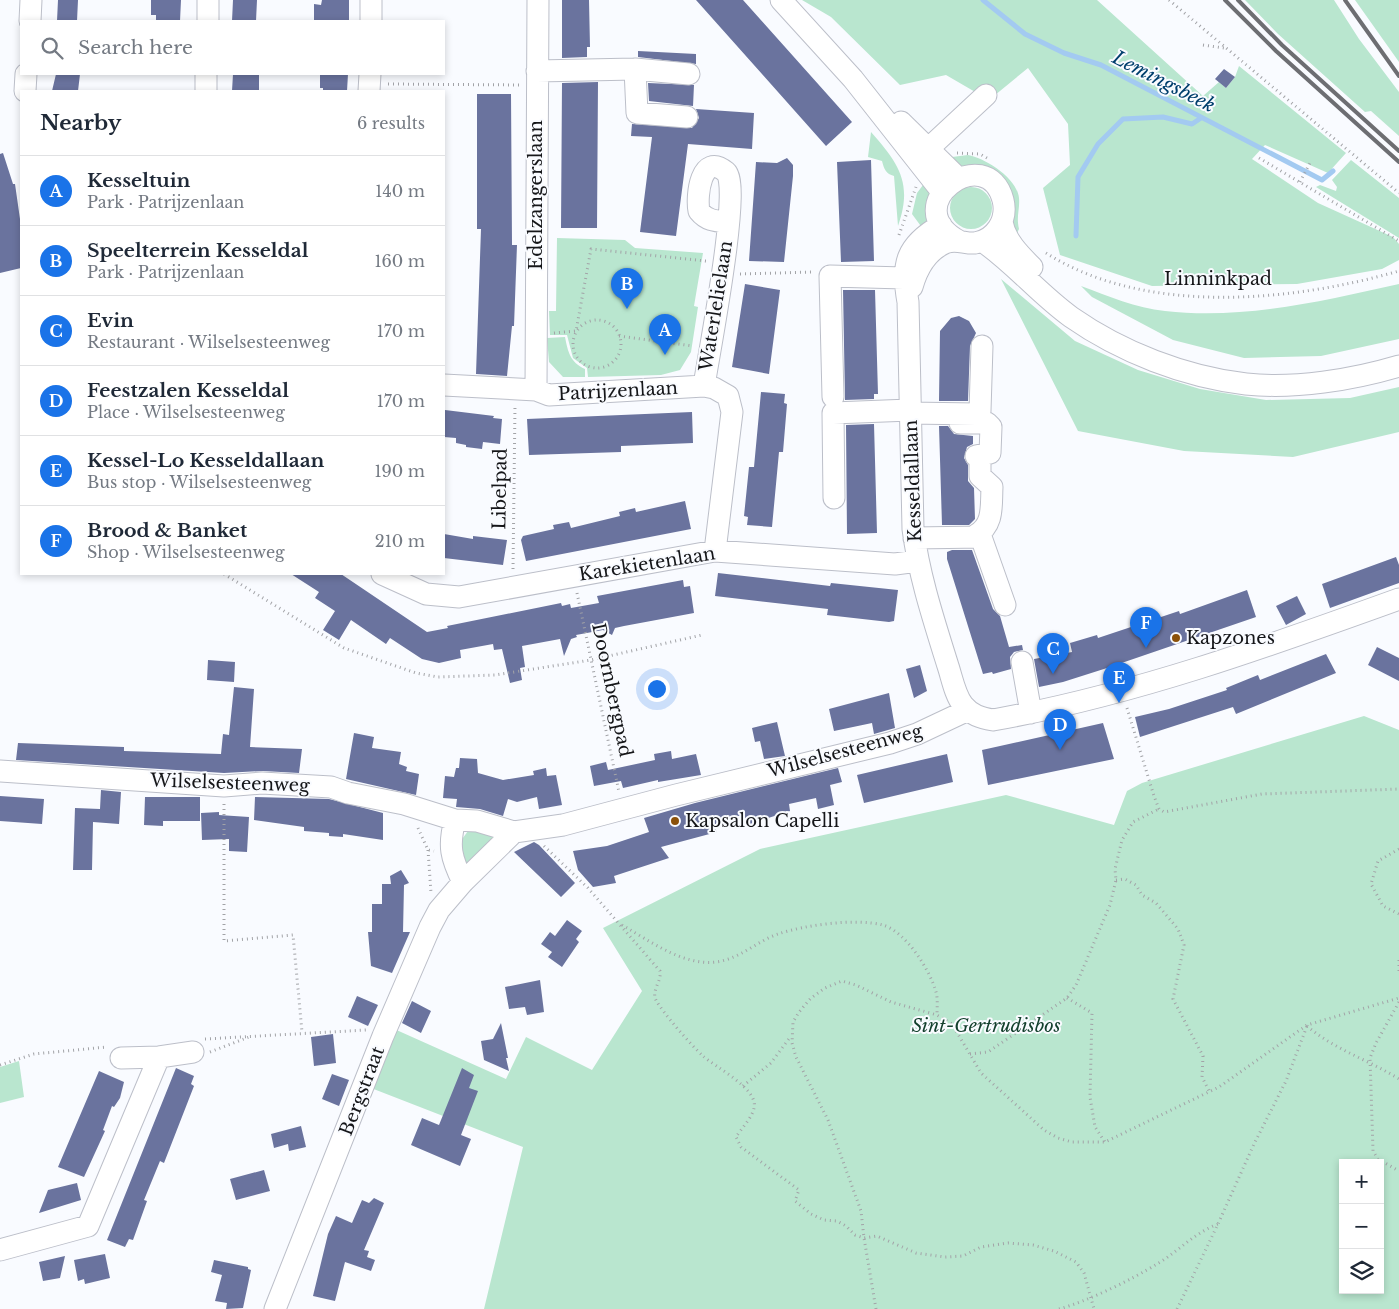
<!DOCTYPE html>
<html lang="en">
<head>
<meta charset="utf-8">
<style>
	:root { --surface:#fff; --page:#f2f2f3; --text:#1f2937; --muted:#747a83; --line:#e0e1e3; --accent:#1a73e8 }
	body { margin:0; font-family:"Libre Baskerville",serif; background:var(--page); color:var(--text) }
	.controls { position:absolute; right:15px; bottom:15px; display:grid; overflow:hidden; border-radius:0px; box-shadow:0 2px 8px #0003 }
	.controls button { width:45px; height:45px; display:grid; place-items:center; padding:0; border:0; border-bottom:1px solid var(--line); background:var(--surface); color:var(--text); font:25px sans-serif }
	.you { position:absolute; left:656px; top:688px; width:18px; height:18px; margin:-12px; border:4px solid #fff; border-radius:50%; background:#1a73e8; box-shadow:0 0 0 8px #1a73e833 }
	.badge { display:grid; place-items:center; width:32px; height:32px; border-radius:50%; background:var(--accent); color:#fff; font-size:16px; font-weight:700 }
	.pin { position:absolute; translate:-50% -41px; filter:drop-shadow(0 1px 2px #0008) }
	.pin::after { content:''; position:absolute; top:26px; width:18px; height:15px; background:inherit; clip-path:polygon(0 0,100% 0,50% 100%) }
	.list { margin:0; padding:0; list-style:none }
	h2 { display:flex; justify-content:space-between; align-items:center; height:65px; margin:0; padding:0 20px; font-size:21px }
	h2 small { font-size:16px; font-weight:400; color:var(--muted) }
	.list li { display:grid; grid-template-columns:32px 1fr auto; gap:15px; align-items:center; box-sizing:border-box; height:70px; padding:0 20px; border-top:1px solid var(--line) }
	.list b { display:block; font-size:19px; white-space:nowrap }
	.list p { margin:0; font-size:16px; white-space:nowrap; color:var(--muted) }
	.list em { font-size:16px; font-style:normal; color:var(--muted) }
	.icon { flex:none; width:28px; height:28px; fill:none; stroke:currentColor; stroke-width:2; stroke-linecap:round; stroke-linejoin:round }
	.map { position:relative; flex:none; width:1399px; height:1309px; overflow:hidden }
	.search { position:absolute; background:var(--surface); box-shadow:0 2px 8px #0003; left:20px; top:20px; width:425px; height:55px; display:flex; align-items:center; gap:12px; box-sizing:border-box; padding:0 18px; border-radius:0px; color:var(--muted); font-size:19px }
	.panel { position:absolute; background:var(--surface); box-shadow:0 2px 8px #0003; left:20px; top:90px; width:425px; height:485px; border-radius:0px }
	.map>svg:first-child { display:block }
</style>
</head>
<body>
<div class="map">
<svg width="1399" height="1309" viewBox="0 0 1399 1309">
	<rect width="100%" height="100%" fill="#f9fbff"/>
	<!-- green -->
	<path fill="#b9e6cf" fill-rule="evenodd" d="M802,0H1097L1203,96L1219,82L1226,88L1235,77L1239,66L1346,153L1328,173L1265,145L1252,159L1318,203L1393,237L1399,244V260L1382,269L1297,284L1152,286L1060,255L1043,188L1070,165L1068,124L1028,68L989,100L946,75L900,85L831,17Z
		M1245,0H1334L1359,39L1399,92V136L1371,111L1365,112L1278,34Z
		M1355,0H1399V62Z
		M871,132C899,164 913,183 898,226L894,176C886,174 884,169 882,161L868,157Z
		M968,155C985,158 1017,178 1019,198C1020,210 1016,216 1019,229L1016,235L1011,211L950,159L952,157Z
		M1351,160L1399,198V238L1316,187L1320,185L1336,191L1337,187L1332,180Z
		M926,181C933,199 932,212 923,229L912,214L917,193Z
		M950 208a21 21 0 1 1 42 0a21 21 0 1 1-42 0Z
		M557,238L625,240L635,248L703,253L694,306L698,307L691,352L680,370L661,375L588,377L587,368L573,358L567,335H550L549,311H556Z
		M1001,279L1075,341L1138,370L1200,389L1266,400L1350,398L1399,387V432L1293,457L1184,451L1078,431Z
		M1399,284V339L1321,356L1244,358L1173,340L1092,297L1081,286C1108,296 1136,308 1165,311C1243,320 1323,301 1399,284Z
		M565,337C568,352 570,362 585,369V377H563L549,362L547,338Z
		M1364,716L1399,730V1309H484L523,1147L371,1088L392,1028L506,1079L526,1037L592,1070L642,991L603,928L760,849L1006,795L1114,825L1127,791L1142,783ZM1343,1163H1380V1290H1343Z
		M468,831L501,832L461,869L460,842Z
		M19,1061L24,1097L0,1103V1067Z"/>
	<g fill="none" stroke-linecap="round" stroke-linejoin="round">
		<!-- stream -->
		<path stroke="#a3caf1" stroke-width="5" d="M983,0L1025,34L1064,53L1101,65L1322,180L1333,171
			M1076,236L1078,177L1098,144L1123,119L1163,117L1192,124L1201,118"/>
	</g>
	<!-- building -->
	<path fill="#6a739e" d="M58,0H78L77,21H57Z
		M151,0H181L180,21H156V15H151Z
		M233,0H257L256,21H232Z
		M322,0H349V20H314V4L321,5Z
		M562,0H589L590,47H587V57L562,58Z
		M696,0H743L852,122L826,146Z
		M638,51L696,54V64L638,57Z
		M1224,69L1235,77L1226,88L1215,79Z
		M56,74H80L78,91H52Z
		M233,74H259V91H232Z
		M320,74H348L347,91H323V88H320Z
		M598,82L597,228H561L562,83Z
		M648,83L694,85L693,106L649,101Z
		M477,94H511L512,245H517L514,326H512L507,376L476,374L481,229H477Z
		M696,109L754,113L752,149L688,144L676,236L640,232L652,137L631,136L632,124L692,128L699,118Z
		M3,153L13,184H15L21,226V268L0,273V154Z
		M787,158L793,165V176L784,262L749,261L756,162L777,163Z
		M871,160L874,261L841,262L837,162Z
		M745,284L780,290L769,374L732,367Z
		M843,290H875L878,394H874V399L845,400Z
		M959,316L969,321L976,333L970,346L968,401H939L940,331L951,318Z
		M761,392L785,394L784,403L787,404L783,452H779L772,527L747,525L748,517L744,516L749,467H754Z
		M445,410L494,416L493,418L502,419L500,444L483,442L482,449L466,447V445L456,443V438L444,437Z
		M692,412L693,443L621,446V452L529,455L527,419Z
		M874,424L877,533L847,534L846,425Z
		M939,426H948L954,434L973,436V444L967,447L964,458L968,465V481L974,488L975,519L969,525H942Z
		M685,501L691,529L526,561L521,540L523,536L554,529L553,525L569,522L571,528L620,516L619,512L635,508L636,512Z
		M444,534L473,539V536L507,540L503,565L444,558Z
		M952,550H972L993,609L1000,616L1009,647L1022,645L1023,650L1014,652L1010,657L1011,669L993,674L992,672L983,674L947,559V552Z
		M1396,557L1399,565V583L1330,608L1322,584Z
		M718,573L830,586L831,583L898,590L894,621L889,622L827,615L828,609L715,596Z
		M291,574H341L427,632L448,628L447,626L561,603L562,606L570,604L571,608L599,603L597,596L683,580L684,587L690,586L694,613L624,626L615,628L612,635L603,630L576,635L577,637L571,639L564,656L560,639L522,646L525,667L520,668L522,680L510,683L502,649L494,650L493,644L460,650L461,658L439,663L422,659L390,638L386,644L351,620L339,640L323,630L335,611L315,598L319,592Z
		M1247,590L1256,617L1107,668L1063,682L1039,687L1034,659L1072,652L1070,643L1097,635L1098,638L1179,611L1180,614Z
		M1297,596L1306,614L1286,625L1276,606Z
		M1377,647L1399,658V681L1368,665Z
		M1326,654L1336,673L1236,714L1233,707L1140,737L1135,717L1169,709L1227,690L1226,688L1258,675L1260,680Z
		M208,660L235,662L234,682L207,680Z
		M920,665L927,691L914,698L906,669Z
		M234,687L254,689L250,747L302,749L299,773L263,771L224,773L16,760L18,743L124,747V751L221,754L223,734L229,735Z
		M889,693L895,728L874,734L872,723L834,731L829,709Z
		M777,722L785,756L764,759L760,741L755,742L752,728Z
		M1103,723L1114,759L988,785L982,750Z
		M354,733L374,737L372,748L401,752L399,764L407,767L406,771L419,774L416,795L346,779Z
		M671,751L672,759L696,754L701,775L658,782V780L623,788L621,781L594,786L590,766L606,762L608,770L655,760L654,754Z
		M947,754L953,782L864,803L857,775Z
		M460,758L477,759L478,773L503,780L534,775L533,771L546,768L547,776L556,775L562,805L539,809L537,797L517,802L508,799L503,816L480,809L456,807L457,799L443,798L445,776L454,777L456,768H459Z
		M838,768L842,782L830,785L834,805L818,809L816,798L789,804L790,811L747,825L744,814L713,825L717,832L661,847L669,858L614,876L616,883L593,887L578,870L573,851L607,846L649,832L644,818L695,803Z
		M101,790L121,792L119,824L93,822L92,870H73L75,808L100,809Z
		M0,796L44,799L42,824L0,821Z
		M145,797H200V821H163V826L144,825Z
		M255,797L329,799L383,813V840L343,834V837L329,836V833L304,831V827L254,820Z
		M219,812V815L249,817L247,852L229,851V839L202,840L201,813Z
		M534,842L539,845L575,883L561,897L514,852Z
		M401,870L409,883L404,885L403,932H410L392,973L371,966L368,932H372V904H382V884H391L390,876Z
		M567,920L582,931L576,939L579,942L562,967L548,957L552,952L541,944L550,932L555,936Z
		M540,980L544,1012L527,1015L525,1007L509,1009L505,987Z
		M357,996L378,1005L368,1026L348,1017Z
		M412,1001L431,1011L421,1033L402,1023Z
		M501,1023L508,1058H506L509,1071L484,1060L481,1041L493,1039Z
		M333,1034L336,1063L314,1066L311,1037Z
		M176,1068L194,1076L191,1084L194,1086L164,1163L160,1161L144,1200L147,1201L133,1240L129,1239L125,1247L107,1240Z
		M462,1068L474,1075L469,1088L478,1091L461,1135L471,1139L460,1166L411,1145L422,1118L439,1125Z
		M99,1071L124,1082L120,1098L114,1107L112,1106L103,1130L105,1131L84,1177L58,1167Z
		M332,1074L349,1080L339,1106L322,1099Z
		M301,1126L306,1147L289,1151L288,1144L274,1148L271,1134Z
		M264,1170L270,1191L236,1200L230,1179Z
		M77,1183L81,1200L39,1213L48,1190Z
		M374,1198L384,1203L364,1250L369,1251L367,1257L375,1260L371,1271L345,1262L335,1301L313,1296L328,1234L336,1216L352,1223L362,1200L369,1203Z
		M105,1254L110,1278L85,1284L84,1279L78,1281L74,1260Z
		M65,1256L60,1278L43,1281L39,1262Z
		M214,1260L248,1267V1269L251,1270L243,1308L226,1309L227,1303L215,1301L222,1275L211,1272Z"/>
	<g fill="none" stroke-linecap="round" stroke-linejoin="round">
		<!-- minor casing -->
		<g stroke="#bcbfc9" stroke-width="23">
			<path id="minor" d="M781,0L853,79L942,192
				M30,21L31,0
				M208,21V0
				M371,21V0
				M635,69L637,113L687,117
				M537,71L635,69L689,74
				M25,91L26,74
				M206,91V74
				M369,91L370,74
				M901,122L958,178
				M929,148L986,95
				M1002,222C1005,240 1019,254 1032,267
				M941,225C906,245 901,264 908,302L913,529C919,576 934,621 948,666C952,678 955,695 963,705C971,715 981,718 993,720C1133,695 1266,647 1399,599
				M982,241C1014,263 1039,294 1071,317C1121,352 1185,377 1246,384C1295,389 1352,380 1399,366
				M912,287C917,269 927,251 945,243C955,238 965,244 975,243C995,240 1008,220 1003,200C987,139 894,205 959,241
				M444,385L536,390L549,395L704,386
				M536,390L538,0
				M833,397L830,276L904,278
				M910,413L976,414L980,411L982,346
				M960,423H987L991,427L990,453L976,456
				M834,498L833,413L910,410
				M976,535C994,525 991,506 992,487L980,476V464
				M914,538L981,537L1005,605
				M715,551L732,412L728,396L714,388L704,386C708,358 742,185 726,172C701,151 696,196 699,211C707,221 716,221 728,222
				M382,574L426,594L459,597L715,551L895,564L918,561
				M1022,662L1031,713
				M0,771L224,786L262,783L331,787L348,793L404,804L455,820L477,821L514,832L563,825L676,795L890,743L917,734L968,710
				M455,820C448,846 451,858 463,882
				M121,1058L159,1057L193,1052
				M0,1250L88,1226L159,1057
				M275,1309L383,1036L430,927L439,910L463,882L514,832"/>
		</g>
		<!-- path -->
		<path stroke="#a2a3a7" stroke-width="3" stroke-dasharray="1 4" stroke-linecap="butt" d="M1169,0L1399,193
			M1203,45L1224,48
			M388,84L521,85
			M957,153L980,154L987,158
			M1259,158L1399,241
			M1300,182L1310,163
			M899,235L916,187
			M1046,253C1145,316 1291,302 1399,271
			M740,274L813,272
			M573 344a24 24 0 1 1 48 0a24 24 0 1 1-48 0Z
			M554,333L576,331L591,249L706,261
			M619,336L693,346
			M513,569L515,405
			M224,574L344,648L416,673L438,677L495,675L591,660L702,635
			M577,593L619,792
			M1127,708L1154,796L1159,809L1164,812L1262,794L1399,789
			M224,804V941L293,935L302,1032
			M418,828L428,850L434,851
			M544,846L588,888L660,971C662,981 651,991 656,1000C662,1012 692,1046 703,1056C715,1067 759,1089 754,1108C752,1118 741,1129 736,1137L741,1147L799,1190L795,1201L811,1214L824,1220L837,1221L846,1226L855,1235L864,1238L877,1236L916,1253L945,1257L963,1256L981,1247L1008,1243L1033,1245L1054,1251L1076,1262L1084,1273L1094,1309
			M1399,849L1378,861L1371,884L1383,906L1399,914
			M428,850L431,893
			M1116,880L1125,879L1136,885L1142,895L1156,903L1178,929L1184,945L1173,999L1203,1056L1202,1077L1209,1091
			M622,925C650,941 683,966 716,962C740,959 757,941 778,934C805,925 855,918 883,925C906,932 930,970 936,992C938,999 937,1007 937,1015
			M1399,960V973
			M1067,998L1092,1013L1090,1097L1095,1127L1105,1142
			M1399,1002L1376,1043L1370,1058L1373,1151L1378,1159L1399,1171
			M1307,1026C1335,1050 1369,1060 1399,1079
			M205,1039L366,1030
			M210,1052L249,1037
			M970,1054L988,1052L1067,998L1076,985L1110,905L1116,880L1115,869L1122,840L1133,822L1159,809
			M0,1065L34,1054L107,1047
			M743,1086L771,1063L791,1036
			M876,1309L864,1238L861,1211L828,1120L796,1057L792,1043L793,1022L799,1012L811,998L825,988L842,981L856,985L891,1002L937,1015L952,1024L981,1073L1044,1130L1058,1138L1072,1142H1105L1219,1087L1307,1025L1399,998
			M1059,1309C1088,1301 1131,1280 1157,1264C1179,1251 1194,1233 1218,1224
			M1177,1309L1218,1224L1254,1144L1286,1081L1307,1026"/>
		<!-- minor -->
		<use href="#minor" stroke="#fff" stroke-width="21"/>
		<!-- rail -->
		<path stroke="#6d6e72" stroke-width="4" d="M1225,0L1276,51L1399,162
			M1238,0L1282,45L1399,151
			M1345,0L1399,76"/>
	</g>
	<!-- markers -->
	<g fill="#8b5109" stroke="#f9fbff" stroke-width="2">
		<circle cx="1176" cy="638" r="5"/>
		<circle cx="675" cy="821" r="5"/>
	</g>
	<g text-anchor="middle" stroke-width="4" stroke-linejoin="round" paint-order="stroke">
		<!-- street labels -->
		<g font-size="18" fill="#151619" stroke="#f9fbff">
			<text transform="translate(536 195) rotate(-90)" y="6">Edelzangerslaan</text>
			<text x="1218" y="285">Linninkpad</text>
			<text transform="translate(716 306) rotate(-81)" y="6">Waterlelielaan</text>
			<text transform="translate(618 391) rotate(-3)" y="6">Patrijzenlaan</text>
			<text transform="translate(913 481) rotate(-92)" y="6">Kesseldallaan</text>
			<text transform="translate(500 489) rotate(-89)" y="6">Libelpad</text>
			<text transform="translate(647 564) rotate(-9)" y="6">Karekietenlaan</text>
			<text transform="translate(612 690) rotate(78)" y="6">Doornbergpad</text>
			<text transform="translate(845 751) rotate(-15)" y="6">Wilselsesteenweg</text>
			<text transform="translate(230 783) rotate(2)" y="6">Wilselsesteenweg</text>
			<text transform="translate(362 1091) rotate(-69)" y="6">Bergstraat</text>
		</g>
		<!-- poi labels -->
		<g font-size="18" fill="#151619" stroke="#f9fbff" text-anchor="start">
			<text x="1186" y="644">Kapzones</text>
			<text x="685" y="827">Kapsalon Capelli</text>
		</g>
		<!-- park labels -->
		<g font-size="18" font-style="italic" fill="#13402d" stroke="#f9fbff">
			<text x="986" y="1032">Sint-Gertrudisbos</text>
		</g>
		<!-- water labels -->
		<g font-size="19" font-style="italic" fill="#003f6d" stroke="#f9fbff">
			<text transform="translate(1164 81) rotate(27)" y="7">Lemingsbeek</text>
		</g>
	</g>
</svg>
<div class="controls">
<button>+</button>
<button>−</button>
<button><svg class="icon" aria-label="layers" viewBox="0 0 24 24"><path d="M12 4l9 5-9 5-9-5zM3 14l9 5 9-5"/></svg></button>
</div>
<div class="you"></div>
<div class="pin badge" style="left:665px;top:355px">A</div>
<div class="pin badge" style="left:627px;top:309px">B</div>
<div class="pin badge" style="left:1053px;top:674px">C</div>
<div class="pin badge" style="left:1060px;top:750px">D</div>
<div class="pin badge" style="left:1119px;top:703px">E</div>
<div class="pin badge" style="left:1146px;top:648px">F</div>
<div class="search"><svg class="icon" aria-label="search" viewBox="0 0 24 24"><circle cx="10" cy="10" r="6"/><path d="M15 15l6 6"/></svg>Search here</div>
<section class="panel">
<h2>Nearby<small>6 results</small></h2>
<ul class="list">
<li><span class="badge">A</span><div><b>Kesseltuin</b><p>Park · Patrijzenlaan</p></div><em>140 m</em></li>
<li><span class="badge">B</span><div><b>Speelterrein Kesseldal</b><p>Park · Patrijzenlaan</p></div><em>160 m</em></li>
<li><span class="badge">C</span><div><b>Evin</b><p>Restaurant · Wilselsesteenweg</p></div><em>170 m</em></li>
<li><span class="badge">D</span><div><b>Feestzalen Kesseldal</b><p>Place · Wilselsesteenweg</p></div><em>170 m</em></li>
<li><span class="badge">E</span><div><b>Kessel-Lo Kesseldallaan</b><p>Bus stop · Wilselsesteenweg</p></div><em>190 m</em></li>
<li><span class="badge">F</span><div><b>Brood &amp; Banket</b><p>Shop · Wilselsesteenweg</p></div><em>210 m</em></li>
</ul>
</section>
</div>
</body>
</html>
